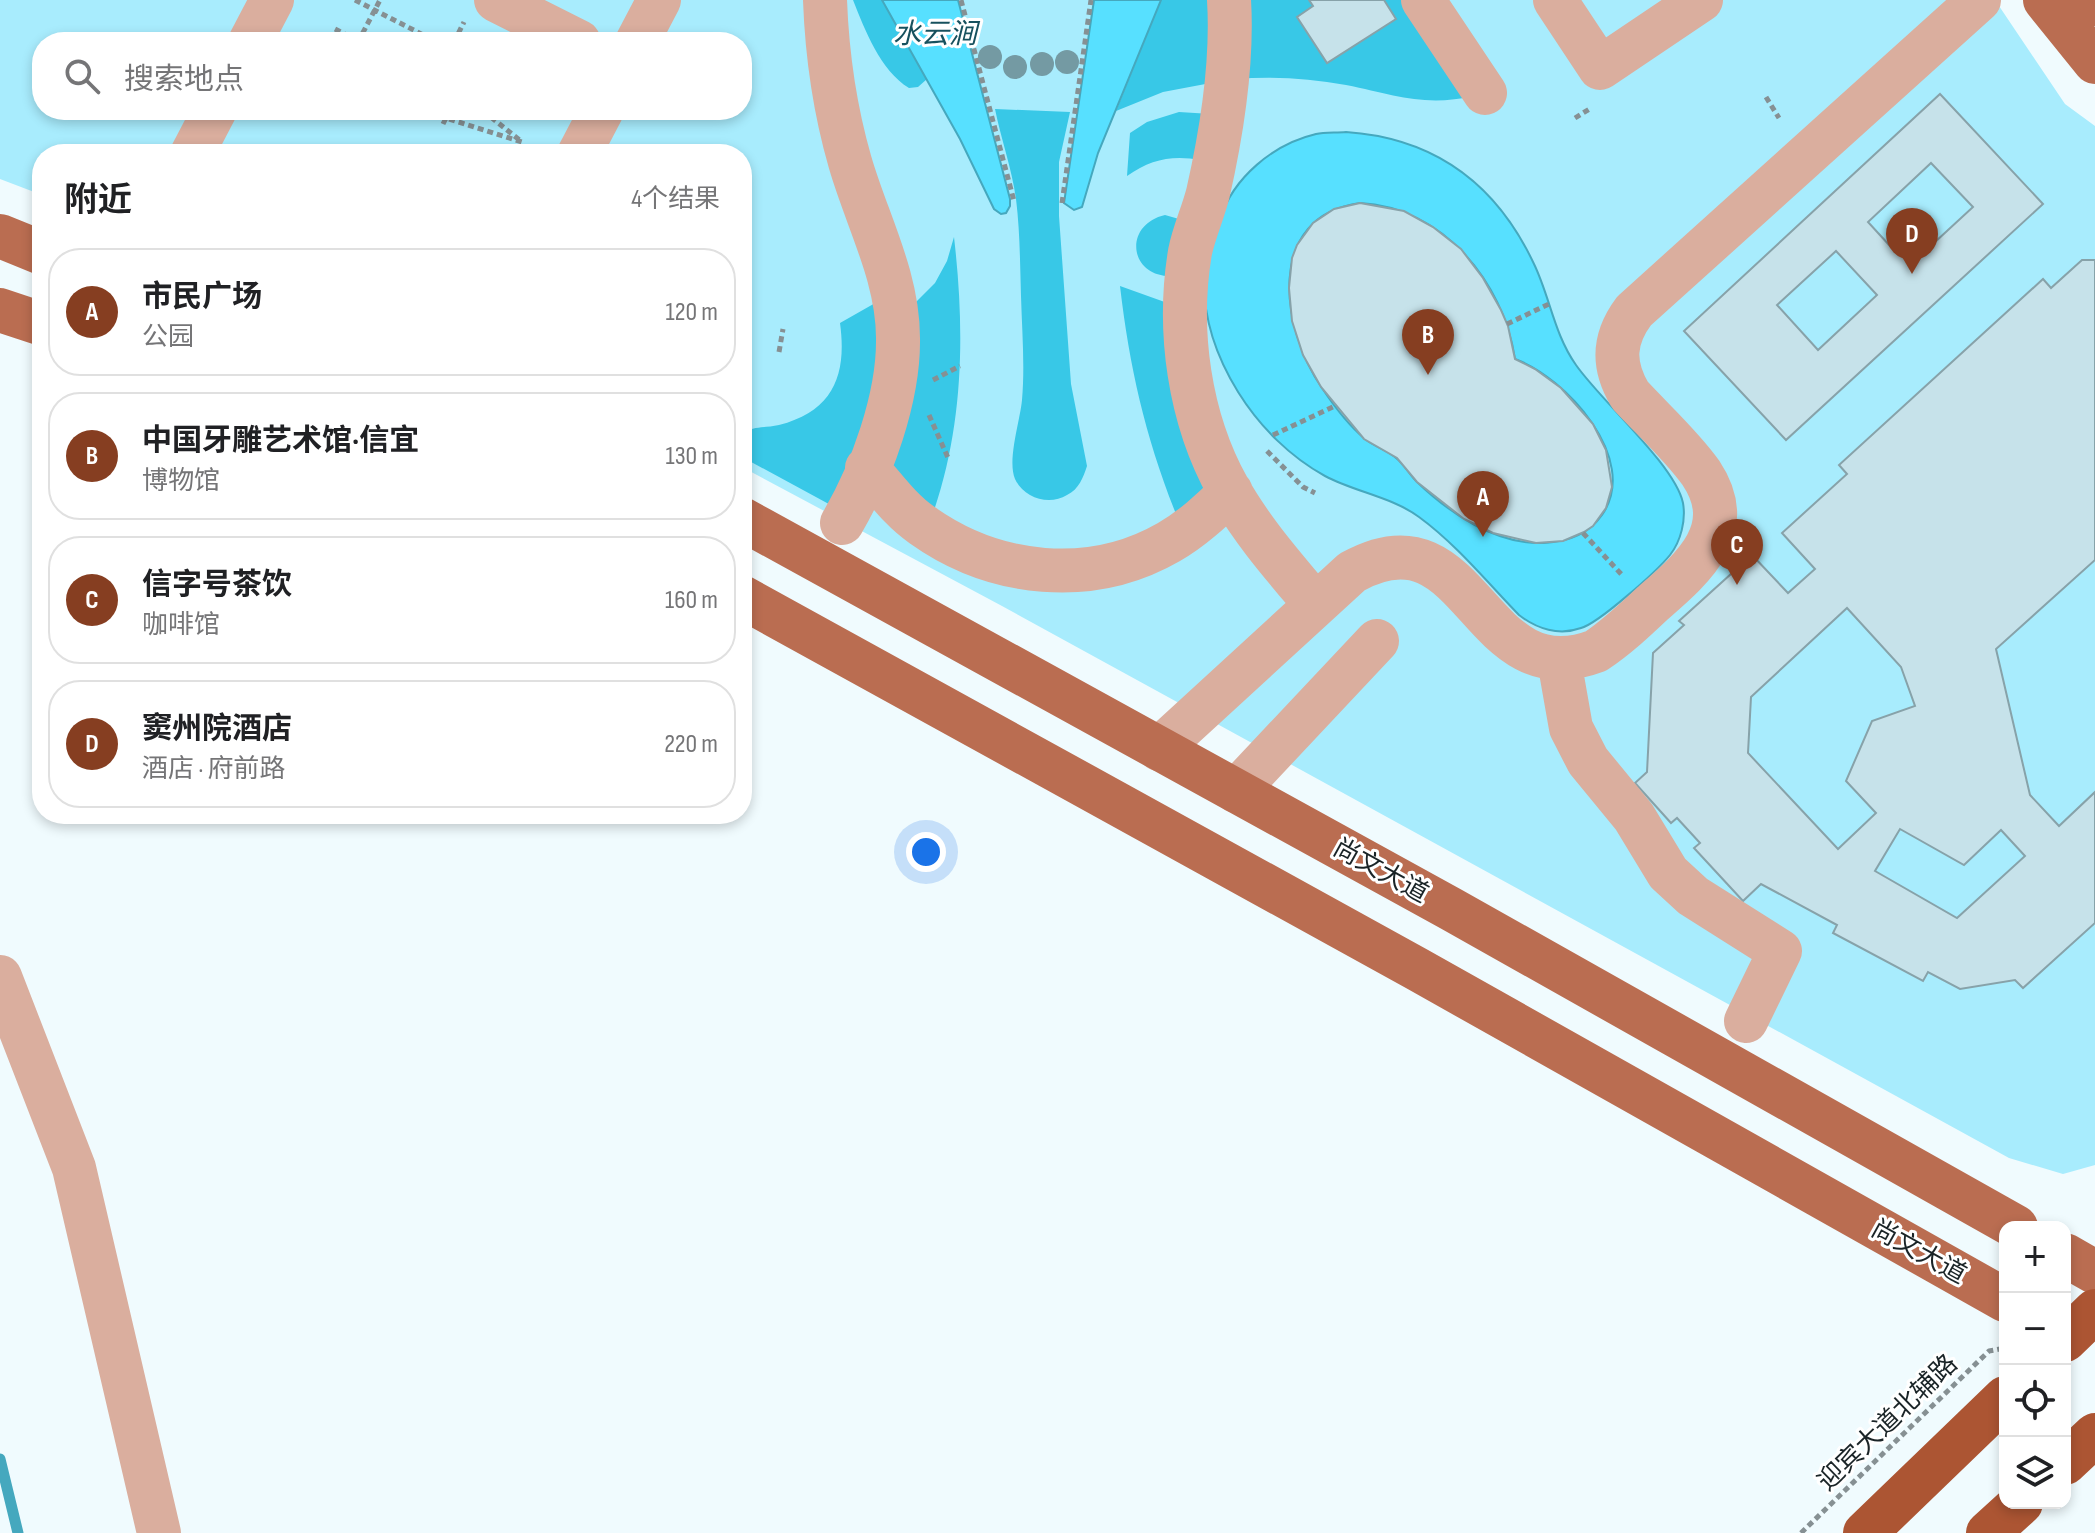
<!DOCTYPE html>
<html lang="zh">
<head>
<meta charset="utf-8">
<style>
	:root { --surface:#fff; --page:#f2f2f2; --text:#202124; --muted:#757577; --line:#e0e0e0; --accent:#863e21 }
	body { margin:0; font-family:"Sofia Sans Condensed","Noto Sans SC",sans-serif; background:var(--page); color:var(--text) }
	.controls { position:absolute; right:24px; bottom:24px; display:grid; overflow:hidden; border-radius:16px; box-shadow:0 4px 12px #0003 }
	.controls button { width:72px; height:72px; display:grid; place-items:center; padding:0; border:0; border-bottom:2px solid var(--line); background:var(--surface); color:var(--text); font:40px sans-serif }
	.you { position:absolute; left:926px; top:852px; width:28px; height:28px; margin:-20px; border:6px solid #fff; border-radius:50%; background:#1a73e8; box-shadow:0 0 0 12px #1a73e833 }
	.badge { display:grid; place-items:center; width:52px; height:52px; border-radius:50%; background:var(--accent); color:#fff; font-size:26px; font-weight:700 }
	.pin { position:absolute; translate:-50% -66px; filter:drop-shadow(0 2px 4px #0008) }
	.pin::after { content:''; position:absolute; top:42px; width:28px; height:24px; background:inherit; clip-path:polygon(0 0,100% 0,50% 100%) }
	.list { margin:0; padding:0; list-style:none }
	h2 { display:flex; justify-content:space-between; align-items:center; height:104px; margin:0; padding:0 32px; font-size:34px }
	h2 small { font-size:26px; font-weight:400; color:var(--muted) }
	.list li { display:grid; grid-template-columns:52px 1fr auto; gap:24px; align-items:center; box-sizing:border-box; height:128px; margin:0 16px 16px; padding:0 16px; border:2px solid var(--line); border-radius:32px }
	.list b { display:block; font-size:30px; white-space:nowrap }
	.list p { margin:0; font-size:26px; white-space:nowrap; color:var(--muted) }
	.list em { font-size:26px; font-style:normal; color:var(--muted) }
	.icon { flex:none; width:44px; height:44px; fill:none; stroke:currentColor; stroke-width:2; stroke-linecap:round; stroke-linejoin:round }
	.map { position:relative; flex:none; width:2095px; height:1533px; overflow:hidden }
	.search { position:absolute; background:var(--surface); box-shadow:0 4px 12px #0003; left:32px; top:32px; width:720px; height:88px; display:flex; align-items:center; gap:20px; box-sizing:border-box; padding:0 28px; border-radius:32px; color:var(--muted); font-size:30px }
	.panel { position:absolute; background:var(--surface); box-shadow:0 4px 12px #0003; left:32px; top:144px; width:720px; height:680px; border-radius:32px }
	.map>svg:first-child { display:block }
</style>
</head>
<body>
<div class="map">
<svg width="2095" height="1533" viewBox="0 0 2095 1533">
	<rect width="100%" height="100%" fill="#f0fbfe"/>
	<!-- green -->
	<path fill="#a8ecfd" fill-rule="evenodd" d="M0,0H1995L2065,104L2095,126V1165L2063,1174L2009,1158L1002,606L742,467V154H42V195L0,179ZM42,42H742V110H42Z"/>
	<!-- forest -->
	<path fill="#38c8e7" d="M853,0H882L927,79L918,87L909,88C880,70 865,30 853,0Z
		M1161,0H1218L1216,82L1163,92L1116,111Z
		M1237,0H1410L1475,96C1423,107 1396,95 1346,85C1309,78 1272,76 1235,79Z
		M995,109L1070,112L1059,162V216L1071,384L1087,466C1083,478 1079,489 1067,495C1049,506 1024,498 1015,479C1007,460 1020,421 1022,400C1025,366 1022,331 1021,296C1020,264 1020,231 1016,199C1012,169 1001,139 995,109Z
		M1179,112L1211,114L1201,160C1172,155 1151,159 1127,176L1130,133L1147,122Z
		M1165,215L1186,221L1174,276C1129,279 1122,225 1165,215Z
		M954,237C965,332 964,428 931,519L878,467L907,311L935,283L947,261Z
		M1120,286L1173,305L1217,495L1180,524C1147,443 1130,372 1120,286Z
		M884,298L881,381L838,509L742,457V433C754,426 766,428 779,425C834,411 847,374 840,323Z"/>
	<!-- water -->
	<path fill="#57e0ff" stroke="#45a8be" stroke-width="2" fill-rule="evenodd" d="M882,0H958L1010,199V206L1006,213L1001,214L994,209L960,139Z
		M1094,0H1161L1098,153L1082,207L1074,210L1064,203Z
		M1346,132C1435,138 1496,183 1534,264C1550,297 1554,334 1576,365C1601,401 1675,465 1683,503C1686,520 1681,541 1670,555C1657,571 1599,623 1581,628C1559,636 1537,629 1519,615C1487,582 1456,544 1419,517C1392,497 1355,492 1325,476C1257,439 1202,356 1204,277C1204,259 1215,237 1220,219C1233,178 1273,144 1316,134C1325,132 1336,133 1346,132ZM1360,203C1442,207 1503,281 1515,359C1565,377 1641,459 1602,515C1588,535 1567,542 1544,543C1496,545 1449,513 1416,481C1409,474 1404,464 1396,458C1387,450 1375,447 1365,439C1348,425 1334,406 1322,388C1281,329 1264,216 1360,203Z"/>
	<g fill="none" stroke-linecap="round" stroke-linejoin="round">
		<!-- stream -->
		<path stroke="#45a8be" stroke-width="11" d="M0,1459L18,1533"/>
	</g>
	<!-- building -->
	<path fill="#c6e2ea" stroke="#87a2a9" stroke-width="2" fill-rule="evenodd" d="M1309,0H1384L1396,19L1327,63L1297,17L1313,6Z
		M1940,94L2043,204L1786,440L1684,331ZM1931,163L1973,207L1935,242L1916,222L1890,246L1868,222ZM1836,251L1877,295L1818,350L1777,305Z
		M1360,203L1404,211L1433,227L1461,249L1483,278L1501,310L1508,326L1515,359L1535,369L1561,388L1593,424L1606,450L1612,487L1606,508L1593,526L1584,532L1563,541L1536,543L1493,533L1464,519L1417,482L1397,458L1364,439L1321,387L1303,355L1292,321L1289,288L1292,258L1297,245L1313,223L1334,209Z
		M2082,260H2095V560L1996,649L2030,795L2059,826L2095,792V923L2023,988L2015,980L1960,989L1928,972L1923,981L1833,933L1837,925L1761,884L1743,901L1694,848L1700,843L1677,818L1671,823L1635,783L1647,772L1653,653L1684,625L1679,621L1752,555L1788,593L1815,569L1782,533L1847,474L1839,465L2043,279L2051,288ZM1847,608L1901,667L1915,706L1872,721L1846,781L1876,813L1838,849L1748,753L1751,697ZM1900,829L1964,865L2001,830L2025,856L1957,918L1875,871Z"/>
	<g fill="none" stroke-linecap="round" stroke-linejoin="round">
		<!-- path -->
		<path stroke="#869093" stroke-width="5" stroke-dasharray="6 4" stroke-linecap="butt" d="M355,0L437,42
			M961,0L1014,201
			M335,29L360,42
			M358,42L380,0
			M454,42L464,22
			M1766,97L1779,118
			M418,111L419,110
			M1575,118L1591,108
			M443,124L446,118L522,142L482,110
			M1062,203L1091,0
			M1507,324L1549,304
			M779,352L783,329
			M933,380L960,366
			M929,415L949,460
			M1273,435L1335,406
			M1267,451L1303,487L1315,493
			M1583,533L1623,576
			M1801,1533L1989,1351L2005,1348"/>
		<!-- minor -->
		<path stroke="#daae9e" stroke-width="44" d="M496,0L579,42
			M825,0C827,54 835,110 850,162C867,221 898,276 898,338C899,397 872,472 842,523
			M1229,0C1233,64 1222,131 1208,193C1203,213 1194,232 1190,252C1177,330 1189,418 1228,488C1252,531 1285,568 1316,605
			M1423,0L1485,93
			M1555,0L1600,68L1701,0
			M250,42L272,0
			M637,42L659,0
			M192,154L215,110
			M579,154L602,110
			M867,468C885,488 900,510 922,525C995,577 1091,587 1169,542C1192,529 1212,510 1231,492
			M1559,660L1571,728L1588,761L1634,817L1668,873L1693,896L1780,951L1746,1021
			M1159,749L1352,572C1474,504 1475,697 1596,651C1617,637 1635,620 1653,603C1692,569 1739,530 1701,473C1681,445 1653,420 1630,395C1612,365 1613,339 1634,311L1979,0
			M1236,791L1377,641
			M0,977L74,1168L159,1533"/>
		<!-- major -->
		<path stroke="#ba6d51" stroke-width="44" d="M2045,0L2095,62
			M2092,0L2095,4
			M0,236L42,253
			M0,310L42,324
			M742,519L1451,909L2016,1227
			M742,597L1417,969L2005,1300
			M2065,1255L2095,1272"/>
		<!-- highway -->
		<path stroke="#ac5533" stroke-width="44" d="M2065,1340L2095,1311
			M2065,1463L2095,1435
			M1865,1533L2005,1398
			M1988,1533L2021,1503"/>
	</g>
	<!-- trees -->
	<g fill="#749aa3">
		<circle cx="990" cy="57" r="12"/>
		<circle cx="1067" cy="62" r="12"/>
		<circle cx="1042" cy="64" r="12"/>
		<circle cx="1015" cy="67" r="12"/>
	</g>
	<g text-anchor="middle" stroke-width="6" stroke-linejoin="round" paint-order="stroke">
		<!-- street labels -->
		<g font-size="26" fill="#1a2427" stroke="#fff">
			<text transform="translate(1381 870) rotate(29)" y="9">尚文大道</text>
			<text transform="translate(1919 1251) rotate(29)" y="9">尚文大道</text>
			<text transform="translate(1887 1422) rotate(-44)" y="9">迎宾大道北辅路</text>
		</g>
		<!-- water labels -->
		<g font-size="28" font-style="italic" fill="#17515e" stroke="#fff">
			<text x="935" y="43">水云涧</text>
		</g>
	</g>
</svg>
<div class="controls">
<button>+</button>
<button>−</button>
<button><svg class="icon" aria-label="locate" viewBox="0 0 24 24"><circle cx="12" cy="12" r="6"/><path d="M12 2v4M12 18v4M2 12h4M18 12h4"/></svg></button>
<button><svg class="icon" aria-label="layers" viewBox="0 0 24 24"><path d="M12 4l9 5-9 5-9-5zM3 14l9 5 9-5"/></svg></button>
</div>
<div class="you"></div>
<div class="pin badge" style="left:1483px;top:537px">A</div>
<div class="pin badge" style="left:1428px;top:375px">B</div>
<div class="pin badge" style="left:1737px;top:585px">C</div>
<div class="pin badge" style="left:1912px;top:274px">D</div>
<div class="search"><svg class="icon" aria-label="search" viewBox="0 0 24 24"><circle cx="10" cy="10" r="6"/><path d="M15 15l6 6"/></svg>搜索地点</div>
<section class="panel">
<h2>附近<small>4个结果</small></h2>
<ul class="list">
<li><span class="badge">A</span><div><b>市民广场</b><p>公园</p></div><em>120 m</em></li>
<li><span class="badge">B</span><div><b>中国牙雕艺术馆·信宜</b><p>博物馆</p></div><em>130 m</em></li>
<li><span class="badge">C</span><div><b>信字号茶饮</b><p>咖啡馆</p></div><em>160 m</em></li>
<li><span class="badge">D</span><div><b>窦州院酒店</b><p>酒店 · 府前路</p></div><em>220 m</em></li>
</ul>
</section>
</div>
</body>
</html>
